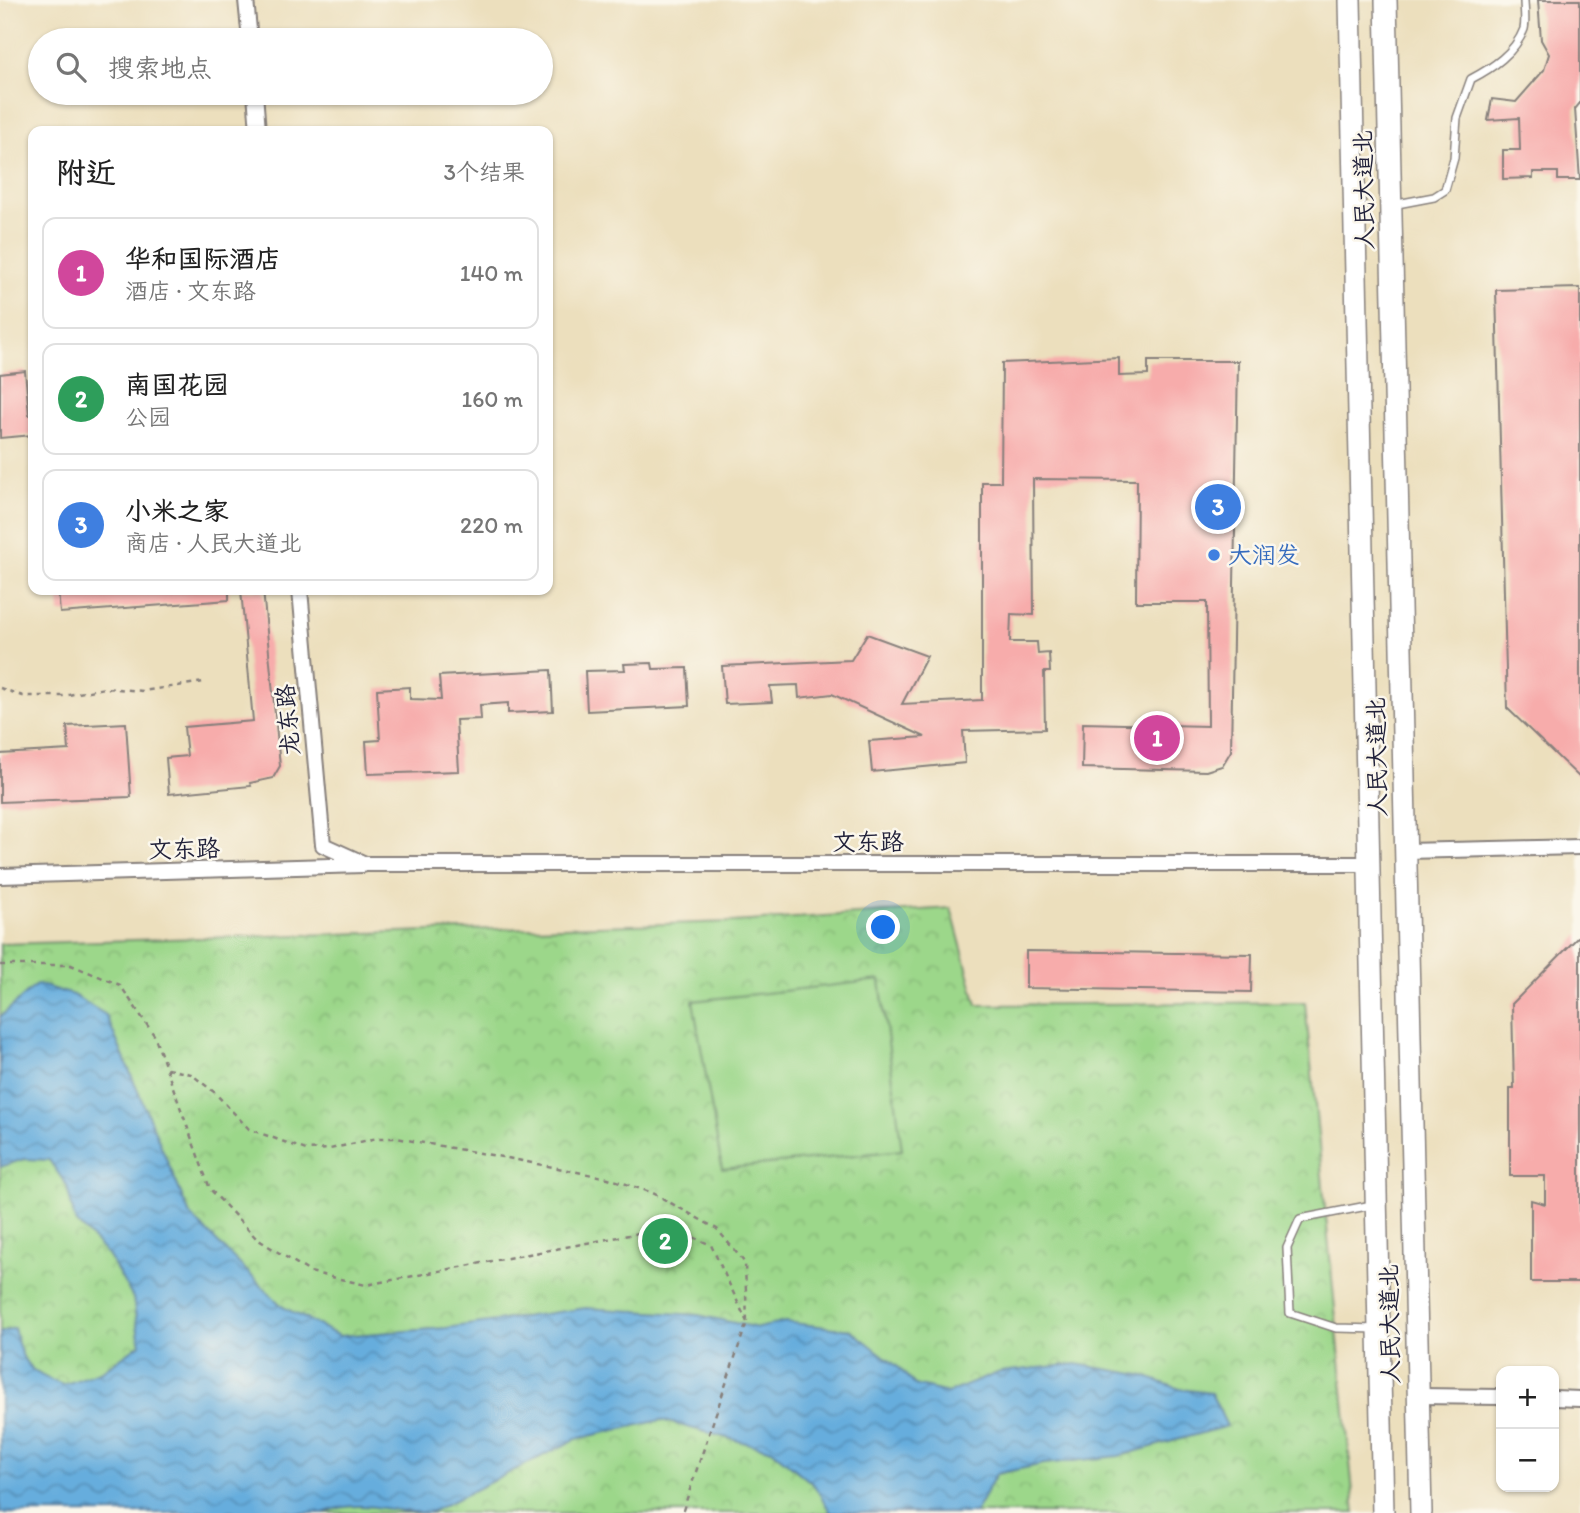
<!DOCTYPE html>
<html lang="zh">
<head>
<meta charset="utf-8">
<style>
	:root { --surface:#fff; --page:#f2f2f2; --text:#222; --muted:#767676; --line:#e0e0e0; --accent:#c8321e }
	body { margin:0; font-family:Itim,"LXGW WenKai TC",sans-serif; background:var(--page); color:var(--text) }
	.controls { position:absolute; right:21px; bottom:21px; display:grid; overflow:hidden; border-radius:14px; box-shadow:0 2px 5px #0004 }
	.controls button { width:63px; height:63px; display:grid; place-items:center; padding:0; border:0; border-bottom:2px solid var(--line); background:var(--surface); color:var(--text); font:35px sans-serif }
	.you { position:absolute; left:884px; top:928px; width:24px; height:24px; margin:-18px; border:5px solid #fff; border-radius:50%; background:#1a73e8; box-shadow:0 0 0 10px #1a73e833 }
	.badge { display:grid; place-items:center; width:46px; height:46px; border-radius:50%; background:var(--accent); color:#fff; font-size:23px; font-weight:700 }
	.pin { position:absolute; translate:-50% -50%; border:4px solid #fff; box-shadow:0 2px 7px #0006 }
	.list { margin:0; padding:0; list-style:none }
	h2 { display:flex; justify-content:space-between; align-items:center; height:91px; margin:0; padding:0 28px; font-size:30px }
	h2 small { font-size:23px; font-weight:400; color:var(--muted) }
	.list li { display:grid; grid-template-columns:46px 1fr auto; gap:21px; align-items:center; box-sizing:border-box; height:112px; margin:0 14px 14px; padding:0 14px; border:2px solid var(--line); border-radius:14px }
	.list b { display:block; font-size:26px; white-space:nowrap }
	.list p { margin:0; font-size:23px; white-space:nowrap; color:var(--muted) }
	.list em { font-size:23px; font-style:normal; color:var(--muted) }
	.icon { flex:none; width:38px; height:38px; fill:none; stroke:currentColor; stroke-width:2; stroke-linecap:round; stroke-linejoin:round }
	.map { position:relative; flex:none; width:1580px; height:1513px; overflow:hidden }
	.search { position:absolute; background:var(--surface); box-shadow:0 2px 5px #0004; left:28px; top:28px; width:525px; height:77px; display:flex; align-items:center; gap:18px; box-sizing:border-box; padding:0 24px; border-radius:38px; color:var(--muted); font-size:26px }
	.panel { position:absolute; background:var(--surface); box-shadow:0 2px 5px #0004; left:28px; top:126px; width:525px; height:469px; border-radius:14px }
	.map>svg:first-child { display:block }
</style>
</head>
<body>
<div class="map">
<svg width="1580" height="1513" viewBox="0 0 1580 1513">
	<defs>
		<pattern id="park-crowns" width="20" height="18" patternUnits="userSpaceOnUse" patternTransform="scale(1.75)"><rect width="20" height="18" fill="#9cd78a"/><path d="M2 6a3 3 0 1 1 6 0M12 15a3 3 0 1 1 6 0" fill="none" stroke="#86b878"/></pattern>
		<pattern id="water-waves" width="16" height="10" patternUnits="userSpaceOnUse" patternTransform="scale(1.75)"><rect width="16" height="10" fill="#66addd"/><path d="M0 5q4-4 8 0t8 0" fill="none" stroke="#548cb4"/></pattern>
	</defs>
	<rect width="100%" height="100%" fill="#fbf7ec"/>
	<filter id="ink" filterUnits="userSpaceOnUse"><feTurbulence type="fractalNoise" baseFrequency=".0143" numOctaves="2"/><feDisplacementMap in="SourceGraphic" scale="14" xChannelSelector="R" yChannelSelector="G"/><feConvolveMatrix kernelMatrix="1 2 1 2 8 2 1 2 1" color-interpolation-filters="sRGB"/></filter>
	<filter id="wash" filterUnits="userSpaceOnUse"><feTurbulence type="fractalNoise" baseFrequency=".00686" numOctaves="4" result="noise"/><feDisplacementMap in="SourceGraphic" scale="28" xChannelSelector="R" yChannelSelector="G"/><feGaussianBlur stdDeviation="1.57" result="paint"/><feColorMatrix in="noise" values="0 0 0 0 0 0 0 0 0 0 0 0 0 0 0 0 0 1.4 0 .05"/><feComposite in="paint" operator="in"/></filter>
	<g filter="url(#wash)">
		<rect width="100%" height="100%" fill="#ecdfbd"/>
		<!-- park -->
		<path fill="url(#park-crowns)" stroke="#5f7c62" stroke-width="2" d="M951,908L977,1005L1305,1002L1355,1513H0V944L733,922Z"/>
		<!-- pitch -->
		<path fill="#9cd78a" stroke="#5f7c62" stroke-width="2" d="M880,980L902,1150L722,1169L693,1001Z"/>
		<!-- water -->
		<path fill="url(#water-waves)" stroke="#44688c" stroke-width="2" d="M37,984L73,995L106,1015L190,1215L283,1307L339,1336L446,1328L586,1308L698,1315L758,1328L785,1322L851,1330L898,1367L915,1385L948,1393L1000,1372L1076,1364L1141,1375L1180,1389L1211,1393L1227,1426L1119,1456L1044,1464L996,1474L975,1513H831L814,1485L772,1450L661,1420L576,1439L429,1513C390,1513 362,1497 323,1513H0V1333L14,1328C23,1365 27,1371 63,1385L102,1371L140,1344L133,1298L108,1255L75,1221L67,1186L49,1160L24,1159L0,1167V1017Z"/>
		<g id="blocks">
			<!-- building -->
			<path fill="#f7acab" d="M1538,0H1580V103L1575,109L1580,180H1558V172H1533V178L1503,179V150H1520L1519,118L1488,120L1492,99L1516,102L1544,70L1549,54L1541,40Z
				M1580,288V778L1507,708L1496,290Z
				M1119,358V376L1148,375V361H1238L1231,751L1222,766L1206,771L1082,768L1083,723L1208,726L1207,602H1136L1137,480L1033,479L1034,615L1011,614L1010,642H1037L1038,654L1049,653L1050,672H1044L1045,729L963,731L965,763L872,772L869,741L925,737L832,694L799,698L798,685L770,686L772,702L725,704L722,666L851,660L867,634L927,656L902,704L982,700V482H1001L1002,363Z
				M25,371L29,415H33V435L0,438V374Z
				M58,590H229V600L60,613Z
				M241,590H263L280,766L273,778L250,783L251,786L169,794L166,758L187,756L184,727L253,721Z
				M652,663L653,669L687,668L689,706L587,711L585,671L625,670L624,664Z
				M551,670L553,711L508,713V703L480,705L481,719L456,720L459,771L368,774L366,741L380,740L377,689L410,687V699L441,700L439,676Z
				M126,723L131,797L0,802V754L69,750L67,726Z
				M1580,935V1282H1531V1200L1545,1204V1176H1510V1088H1514L1512,1004Z
				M1026,951L1252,954L1251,992L1026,988Z"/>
		</g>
	</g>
	<g filter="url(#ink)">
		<use href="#blocks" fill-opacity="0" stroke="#87807c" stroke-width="2"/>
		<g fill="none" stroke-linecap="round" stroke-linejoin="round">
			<!-- lane casing -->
			<g stroke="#87807c" stroke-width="10">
				<path id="lane" d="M1392,205L1434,197L1445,190L1454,158L1457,118L1471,79C1492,68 1515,53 1524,29C1526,21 1524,8 1524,0
					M1372,1205L1300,1219L1287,1248L1290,1313L1336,1328L1378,1329"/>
			</g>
			<!-- street casing -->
			<g stroke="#87807c" stroke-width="18">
				<path id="street" d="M246,0L250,40
					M255,93L258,131
					M300,590L323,845L365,864H1368
					M1406,851L1580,847
					M0,876L363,865
					M1418,1396L1501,1397
					M1554,1398L1580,1399"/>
			</g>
			<!-- primary casing -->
			<g stroke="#87807c" stroke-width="24">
				<path id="primary" d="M1350,0L1383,1513
					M1386,0L1421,1513"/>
			</g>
			<!-- path -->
			<path stroke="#87807c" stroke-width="2.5" stroke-dasharray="5 5" stroke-linecap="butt" d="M0,688L23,696H63L105,688L143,691L204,682
				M0,965H71L120,985L154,1035L210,1189L257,1239L310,1272L366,1285L650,1231L684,1233L711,1245L747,1322
				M167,1069L191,1074L214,1092L249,1129L306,1150L330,1149L377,1138H396L502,1157L608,1178L653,1193L717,1229L745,1263L747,1322L682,1513"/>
			<!-- lane -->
			<use href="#lane" stroke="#fff" stroke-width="7"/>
			<!-- street -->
			<use href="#street" stroke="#fff" stroke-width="14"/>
			<!-- primary -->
			<use href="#primary" stroke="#fff" stroke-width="21"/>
		</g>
	</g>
	<!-- markers -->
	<circle fill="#3f7fe0" stroke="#fbf7ec" stroke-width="2.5" cx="1214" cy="555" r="7"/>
	<g text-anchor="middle" stroke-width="5" stroke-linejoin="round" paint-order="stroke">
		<!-- street labels -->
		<g font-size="24" fill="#22223b" stroke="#fbf7ec">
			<text transform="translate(1364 190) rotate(-91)" y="8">人民大道北</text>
			<text transform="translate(288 720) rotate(-95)" y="8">龙东路</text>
			<text transform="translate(1377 757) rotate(-91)" y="8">人民大道北</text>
			<text x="868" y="850">文东路</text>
			<text transform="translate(184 849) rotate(-1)" y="8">文东路</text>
			<text transform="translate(1390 1324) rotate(-91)" y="8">人民大道北</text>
		</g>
		<!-- shop labels -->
		<g font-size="24" fill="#366cbe" stroke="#fbf7ec" text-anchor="start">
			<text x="1228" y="563">大润发</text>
		</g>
	</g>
</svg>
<div class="controls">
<button>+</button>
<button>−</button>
</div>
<div class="you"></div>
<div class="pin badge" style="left:1157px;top:738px;background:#d1479c">1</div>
<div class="pin badge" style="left:665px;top:1241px;background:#2e9e5b">2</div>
<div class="pin badge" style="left:1218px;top:507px;background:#3f7fe0">3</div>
<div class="search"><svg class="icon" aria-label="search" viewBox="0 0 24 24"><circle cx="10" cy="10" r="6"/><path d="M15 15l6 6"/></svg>搜索地点</div>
<section class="panel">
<h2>附近<small>3个结果</small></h2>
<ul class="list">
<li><span class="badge" style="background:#d1479c">1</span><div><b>华和国际酒店</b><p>酒店 · 文东路</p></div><em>140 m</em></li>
<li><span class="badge" style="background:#2e9e5b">2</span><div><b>南国花园</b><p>公园</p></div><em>160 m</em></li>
<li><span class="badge" style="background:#3f7fe0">3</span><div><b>小米之家</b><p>商店 · 人民大道北</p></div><em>220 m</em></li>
</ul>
</section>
</div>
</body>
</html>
